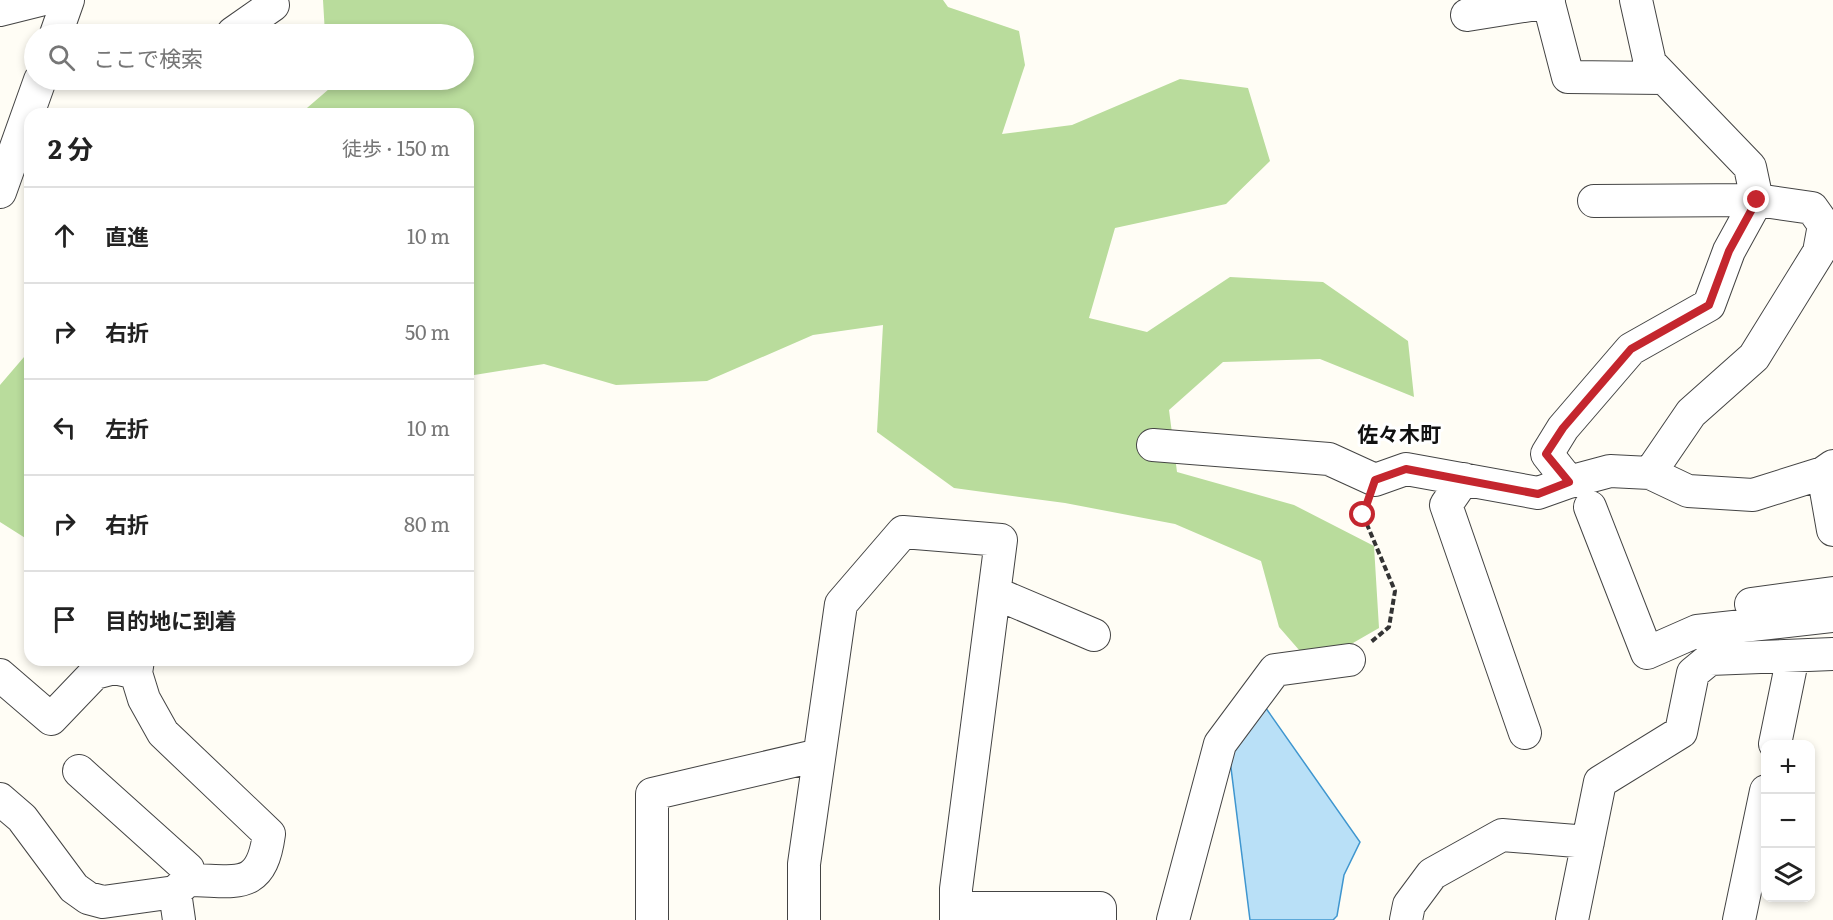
<!DOCTYPE html>
<html lang="ja">
<head>
<meta charset="utf-8">
<style>
	:root { --surface:#fff; --page:#f6f6f6; --text:#222; --muted:#767676; --line:#e0e0e0 }
	body { margin:0; font-family:Literata,"Noto Sans JP",serif; background:var(--page); color:var(--text) }
	.controls { position:absolute; right:18px; bottom:18px; display:grid; overflow:hidden; border-radius:12px; box-shadow:0 3px 9px #0003 }
	.controls button { width:54px; height:54px; display:grid; place-items:center; padding:0; border:0; border-bottom:2px solid var(--line); background:var(--surface); color:var(--text); font:30px sans-serif }
	.stop { position:absolute; width:18px; height:18px; margin:-14px; border:4px solid #c4262e; border-radius:50%; background:#fff }
	.stop.end { background:#c4262e; border-color:#fff; box-shadow:0 2px 6px #0008 }
	.list { margin:0; padding:0; list-style:none }
	h2 { display:flex; justify-content:space-between; align-items:center; height:78px; margin:0; padding:0 24px; font-size:26px }
	h2 small { font-size:20px; font-weight:400; color:var(--muted) }
	.list li { display:grid; grid-template-columns:39px 1fr auto; gap:18px; align-items:center; box-sizing:border-box; height:96px; padding:0 24px; border-top:2px solid var(--line) }
	.list b { display:block; font-size:22px; white-space:nowrap }
	.list em { font-size:20px; font-style:normal; color:var(--muted) }
	.icon { flex:none; width:33px; height:33px; fill:none; stroke:currentColor; stroke-width:2; stroke-linecap:round; stroke-linejoin:round }
	.map { position:relative; flex:none; width:1833px; height:920px; overflow:hidden }
	.search { position:absolute; background:var(--surface); box-shadow:0 3px 9px #0003; left:24px; top:24px; width:450px; height:66px; display:flex; align-items:center; gap:15px; box-sizing:border-box; padding:0 21px; border-radius:33px; color:var(--muted); font-size:22px }
	.panel { position:absolute; background:var(--surface); box-shadow:0 3px 9px #0003; left:24px; top:108px; width:450px; height:558px; border-radius:18px }
	.map>svg:first-child { display:block }
</style>
</head>
<body>
<div class="map">
<svg width="1833" height="920" viewBox="0 0 1833 920">
	<rect width="100%" height="100%" fill="#fffdf5"/>
	<!-- forest -->
	<path fill="#b9dc9c" d="M323,0H943L948,7L1019,31L1025,65L1002,134L1072,125L1180,79L1248,88L1270,161L1226,204L1115,228L1089,318L1147,332L1230,277L1323,282L1408,341L1414,397L1320,359L1223,362L1169,410L1177,472L1294,505L1374,546L1379,628L1313,666L1279,627L1261,561L1175,524L1065,503L954,488L877,432L883,325L813,335L707,381L616,385L544,364L468,376V114H300L329,89V80H464V34H325Z
		M30,350V541L0,522V385Z"/>
	<!-- water -->
	<path fill="#b9e0f7" stroke="#3f96cf" stroke-width="1.5" d="M1263,704L1360,842L1344,875L1337,916L1333,920H1250L1229,752Z"/>
	<g fill="none" stroke-linecap="round" stroke-linejoin="round">
		<!-- minor casing -->
		<g stroke="#444" stroke-width="34">
			<path id="minor" d="M1548,0L1568,77L1664,78
				M1636,0L1650,63L1750,167L1757,200L1729,251L1709,305L1631,349L1563,428L1547,454L1569,482L1610,471L1650,473L1688,491L1753,495L1823,473L1833,466
				M0,10L40,0
				M1467,15L1549,2
				M233,33L273,5L271,0
				M56,34L68,0
				M0,192L40,80
				M1594,201L1757,200L1812,208L1824,225L1819,252L1754,357L1691,413L1650,473
				M1153,445L1329,459L1375,480L1406,469L1538,493L1569,482
				M1823,473L1833,530
				M1464,479L1446,505L1525,733
				M1590,507L1647,653L1697,631L1833,616
				M995,593L1094,635
				M1751,604L1833,593
				M138,660L136,673L144,699L163,733L269,834C261,893 236,880 188,880L175,892
				M0,675L51,719L95,673L114,668L136,673
				M1775,744L1793,656
				M79,771L188,869V880
				M0,799L22,818L74,888L88,898L103,902L175,892L179,920
				M956,908H1100V920
				M652,920V794L819,755
				M804,920V864L841,604L903,532L1001,540L956,889V920
				M1173,920L1220,744L1275,670L1349,660
				M1406,920L1409,905L1432,874L1502,835L1588,842
				M1572,920L1600,782L1681,732L1693,673L1710,659L1833,654
				M1739,920L1766,791"/>
		</g>
		<!-- path -->
		<path stroke="#333" stroke-width="4" stroke-dasharray="6 3" stroke-linecap="butt" d="M1366,507L1363,515L1395,591L1389,627L1371,642"/>
		<!-- minor -->
		<use href="#minor" stroke="#fff" stroke-width="32"/>
	</g>
	<g fill="none" stroke-linecap="round" stroke-linejoin="round">
		<!-- route -->
		<path stroke="#c4262e" stroke-width="8" d="M1363,515L1375,480L1406,469L1538,494L1569,482L1546,454L1563,428L1631,349L1709,305L1729,251L1757,200"/>
	</g>
	<g text-anchor="middle" stroke-width="6" stroke-linejoin="round" paint-order="stroke">
		<!-- quarter labels -->
		<g font-size="21" font-weight="bold" fill="#111" stroke="#fff">
			<text x="1399" y="442">佐々木町</text>
		</g>
	</g>
</svg>
<div class="controls">
<button>+</button>
<button>−</button>
<button><svg class="icon" aria-label="layers" viewBox="0 0 24 24"><path d="M12 4l9 5-9 5-9-5zM3 14l9 5 9-5"/></svg></button>
</div>
<div class="stop" style="left:1363px;top:515px"></div>
<div class="stop end" style="left:1757px;top:200px"></div>
<div class="search"><svg class="icon" aria-label="search" viewBox="0 0 24 24"><circle cx="10" cy="10" r="6"/><path d="M15 15l6 6"/></svg>ここで検索</div>
<section class="panel">
<h2>2 分<small>徒歩 · 150 m</small></h2>
<ul class="list">
<li><svg class="icon" aria-label="ahead" viewBox="0 0 24 24"><path d="M12 20V5M6 11l6-6 6 6"/></svg><div><b>直進</b></div><em>10 m</em></li>
<li><svg class="icon" aria-label="right" viewBox="0 0 24 24"><path d="M7 20v-9h11M14 6l5 5-5 5"/></svg><div><b>右折</b></div><em>50 m</em></li>
<li><svg class="icon" aria-label="left" viewBox="0 0 24 24"><path d="M17 20v-9H6M10 6l-5 5 5 5"/></svg><div><b>左折</b></div><em>10 m</em></li>
<li><svg class="icon" aria-label="right" viewBox="0 0 24 24"><path d="M7 20v-9h11M14 6l5 5-5 5"/></svg><div><b>右折</b></div><em>80 m</em></li>
<li><svg class="icon" aria-label="arrive" viewBox="0 0 24 24"><path d="M6 21V4h12l-3 4 3 4H6"/></svg><div><b>目的地に到着</b></div></li>
</ul>
</section>
</div>
</body>
</html>
